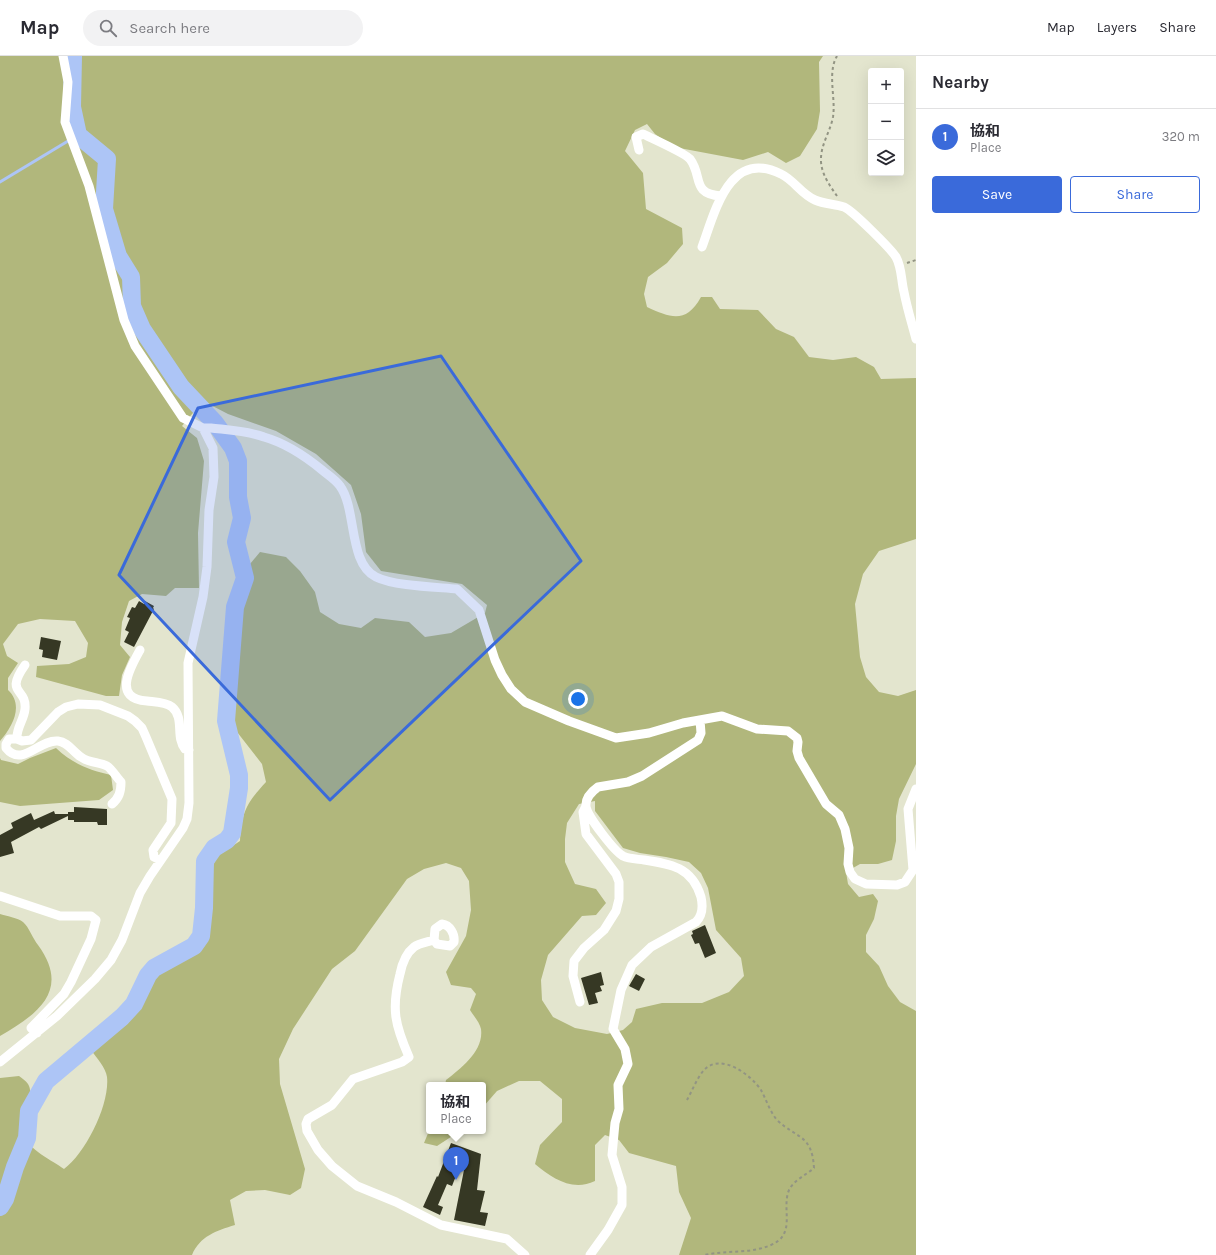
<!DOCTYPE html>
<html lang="en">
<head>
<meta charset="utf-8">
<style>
	:root { --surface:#fff; --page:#f2f2f3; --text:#2b2b33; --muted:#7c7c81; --line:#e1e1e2; --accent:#3a6ada }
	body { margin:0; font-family:Karla,"Noto Sans JP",sans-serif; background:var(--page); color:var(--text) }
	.controls { position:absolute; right:12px; top:12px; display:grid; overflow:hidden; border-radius:4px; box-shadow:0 4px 16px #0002 }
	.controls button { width:36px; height:36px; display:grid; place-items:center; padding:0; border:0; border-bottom:1px solid var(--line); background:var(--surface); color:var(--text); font:20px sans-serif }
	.you { position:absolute; left:578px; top:643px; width:14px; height:14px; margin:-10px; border:3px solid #fff; border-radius:50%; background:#1a73e8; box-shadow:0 0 0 6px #1a73e833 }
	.badge { display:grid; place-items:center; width:26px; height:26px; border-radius:50%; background:var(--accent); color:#fff; font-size:13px; font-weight:700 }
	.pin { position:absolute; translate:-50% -33px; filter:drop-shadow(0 1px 2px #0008) }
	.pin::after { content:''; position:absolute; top:21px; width:14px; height:12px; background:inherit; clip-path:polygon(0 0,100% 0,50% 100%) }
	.popup { position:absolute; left:426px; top:1026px; width:60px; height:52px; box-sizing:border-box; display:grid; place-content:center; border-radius:4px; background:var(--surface); filter:drop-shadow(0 1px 3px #0005); font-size:13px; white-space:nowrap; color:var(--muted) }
	.popup b { font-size:15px; color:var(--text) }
	.popup::after { content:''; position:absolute; left:50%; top:100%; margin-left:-8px; border:8px solid transparent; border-top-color:var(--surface) }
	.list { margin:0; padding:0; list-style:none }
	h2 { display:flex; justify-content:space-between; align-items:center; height:52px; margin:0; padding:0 16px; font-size:17px }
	h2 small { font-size:13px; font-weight:400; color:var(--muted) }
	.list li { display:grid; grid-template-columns:26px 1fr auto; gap:12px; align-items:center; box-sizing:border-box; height:56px; padding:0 16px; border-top:1px solid var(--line) }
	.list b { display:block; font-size:15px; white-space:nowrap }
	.list p { margin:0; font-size:13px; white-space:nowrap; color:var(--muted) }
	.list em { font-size:13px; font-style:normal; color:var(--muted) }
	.actions { display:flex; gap:8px; padding:12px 16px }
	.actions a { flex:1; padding:9px 0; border:1px solid var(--accent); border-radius:4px; text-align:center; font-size:14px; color:var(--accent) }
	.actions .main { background:var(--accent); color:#fff }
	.icon { flex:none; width:22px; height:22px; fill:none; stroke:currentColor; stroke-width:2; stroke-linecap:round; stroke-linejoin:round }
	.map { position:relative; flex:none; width:916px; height:1199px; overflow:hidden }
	header { display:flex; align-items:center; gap:24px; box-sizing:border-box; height:56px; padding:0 20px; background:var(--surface); border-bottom:1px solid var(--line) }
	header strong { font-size:19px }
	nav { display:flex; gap:22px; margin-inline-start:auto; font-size:14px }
	.search { width:280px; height:36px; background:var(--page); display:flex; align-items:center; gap:10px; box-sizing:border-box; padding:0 14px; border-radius:22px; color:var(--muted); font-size:15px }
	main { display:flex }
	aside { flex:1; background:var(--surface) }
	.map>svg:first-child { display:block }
</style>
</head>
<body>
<header>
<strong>Map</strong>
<div class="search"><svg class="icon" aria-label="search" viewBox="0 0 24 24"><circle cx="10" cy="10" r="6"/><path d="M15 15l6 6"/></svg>Search here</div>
<nav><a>Map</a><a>Layers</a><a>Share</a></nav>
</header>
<main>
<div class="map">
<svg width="916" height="1199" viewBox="0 0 916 1199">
	<rect width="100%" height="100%" fill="#e3e5ce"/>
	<!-- green -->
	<path fill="#b1b77c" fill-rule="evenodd" d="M0,0H823L819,6L820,55L817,73L800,100L786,107L768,96L743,104L674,91L655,78L647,68L635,74L625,95L643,117L646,153L682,172L683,188L667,207L648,221L644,238L647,251C671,262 686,268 701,241H712L720,253L758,254L776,273L794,281L809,301L833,304L856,301L874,311L881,323L916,322V483L879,495L863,518L855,548L860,601L866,621L879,636L898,640L916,634V708L899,743L896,760V785L892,804L878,808H860L846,816L848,828L859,841L873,838L878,845L874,863L866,879V896L879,910L888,930L900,946L916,955V1199H679L691,1162L679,1136L676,1110L629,1097L619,1084L605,1079L595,1089V1125C572,1136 552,1122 535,1108L540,1089L562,1066V1043L540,1025H519L497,1035L483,1051V1029H445L446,1024C461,1012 484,995 481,973C480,967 473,959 470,954L476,938L471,932L451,929L446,916L466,880L471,854L469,825L461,812L446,807L424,813L407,823L355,895L332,913L293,973L279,1003L280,1028L305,1113L301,1132L290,1139L265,1134L246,1135L230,1144L235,1169C216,1175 200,1180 192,1199H0V1022L19,1020C22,1022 26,1025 28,1028C36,1041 19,1064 24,1080C28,1093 53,1105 64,1113C86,1097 110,1048 107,1021C106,1012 96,1001 91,994L127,968L142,950L156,921L172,909L197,895L204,880L213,843L211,817L216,801L240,785C242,755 246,748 266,726L262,708L230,667L237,625L243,545L250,523V508L260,496L286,501L300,515L315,536L320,556L339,568L361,572L375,562L409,566L425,581L451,577L485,557L487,549L462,528L381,515L366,496L361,458L351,429L316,398L276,375L228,358L203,345L182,370L197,382L204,405L198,477L199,532H175L166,540L142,538L129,545L122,566L120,589L130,601L122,619L119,640H106L36,621L37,610L69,608L86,601L88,587L75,565L40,563L18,568L3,588L7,600L18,607L8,622V634C24,649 13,670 0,685ZM595,745V755L623,792L640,797L666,801L689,806L701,817L708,832L716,874L741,902L744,920L729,936L702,947H662L636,953L632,966L623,974L607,978L575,972L553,961L542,944L541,924L548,899L582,860L596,859L606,847L596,833L575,828L565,806V783L567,767L579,748Z
		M56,692C73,708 89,714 111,719L113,734L99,744L20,750L0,746V702L1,704L18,708L30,702Z
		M0,858C6,860 18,862 23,866C29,871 33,883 38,889C71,934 38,958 0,980Z
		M429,1075H460L437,1090L424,1087Z"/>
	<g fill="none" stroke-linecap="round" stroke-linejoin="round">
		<!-- stream -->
		<path stroke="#adc5f6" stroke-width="3" d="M0,126L78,79"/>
		<!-- river -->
		<path stroke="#adc5f6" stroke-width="18" d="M0,1151L5,1143L15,1111L27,1082L29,1055L46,1025L122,961L134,948L148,919L154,912L194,890L201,880L204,852L205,805L214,792L227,784L232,777L239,732V719L226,665L235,551L245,522L236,486L242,462L238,441V405L233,392L215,367L181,331L142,273L132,250L131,221L118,200L104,153L107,103L78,79L72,51L73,0"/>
	</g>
	<!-- building -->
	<path fill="#363824" d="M139,545L144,548L145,545L154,550L153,552L154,553L134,591L124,586L129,576L125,574L130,562L127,561L132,551L135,552Z
		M41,581L61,585L57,604L42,601L43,594L39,593Z
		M74,751L107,753V769H98L97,766H74V764H68V760L41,773L39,771L11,786L14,797L0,801V779L13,772L11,767L31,757L34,764L54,755L55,758H68V756H74Z
		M705,869L716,897L705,902L699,887L695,888L691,879L693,878L692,875Z
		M601,916L604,929L600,930L602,935L595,937L598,947L589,949L581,922Z
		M636,918L645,923L639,935L629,930Z
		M451,1087L481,1098L477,1134L485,1135L480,1156L488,1157L485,1170L454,1164L464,1114L459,1112L452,1130L447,1128L438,1149L443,1151L440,1159L423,1151L437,1120L438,1121Z"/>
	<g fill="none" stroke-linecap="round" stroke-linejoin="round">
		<!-- path -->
		<path stroke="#929483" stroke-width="2" stroke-dasharray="3 3" stroke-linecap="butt" d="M837,140C830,130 822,119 821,106C820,89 830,77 833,61C836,42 827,17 837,0
			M907,207L916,204
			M687,1044C692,1035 697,1022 704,1014C721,996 751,1019 761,1034C766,1043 770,1056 777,1064C797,1083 812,1078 814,1112C806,1119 794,1124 789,1134C781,1153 797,1178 771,1189C750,1198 727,1194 704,1199"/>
		<!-- street -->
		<path stroke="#fff" stroke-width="9" d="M63,0L68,26L65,66L89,130L124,264L135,290L183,362L203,372H211C228,374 248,375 264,381C285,387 305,400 322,414C328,419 336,424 340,430C357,453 348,507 376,521C394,530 435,531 457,533L479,554L495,604L502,619L511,633L525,646L569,665L616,682L649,677L683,667L722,660L757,673L788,675L797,682L798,686L797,695L799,702L826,748L839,759L845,773L849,792L848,808L850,816L855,823L866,828L897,829L905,826L913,814L908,753L916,733
			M639,94L636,81L643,78C651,82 685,97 690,103C703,120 691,138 721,140
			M702,191C715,156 729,92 781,118C794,124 801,138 815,144C824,148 834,148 844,151C852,154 891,193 896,201C902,212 901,224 904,236C907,252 912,268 916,283
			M140,594C130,612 112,643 147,645C155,646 166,646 172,651C185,662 175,681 185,693L189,694
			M25,609C4,639 27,631 25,653C24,664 16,672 17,683L22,685L31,684L58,656L66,651L78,648L100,649L128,660L135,665L142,672L146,681L172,743L171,767L153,794L154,801L160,804
			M17,683H9L6,688V692C22,712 39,683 58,685C68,686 73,696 81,701C89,707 99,706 107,710C112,713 117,722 121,726C121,736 119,742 112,748
			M0,840L60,860H91L96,864L91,883L71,926L64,938L31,972L37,977
			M442,868C450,869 455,878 454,886L450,890L437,888L434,884L435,873Z
			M434,884C428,886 419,887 414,891C405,898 402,908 400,918C391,953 395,969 409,1001L402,1006L353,1023L332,1049L308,1063L306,1068L307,1075L318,1094L332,1110L357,1130L396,1146L441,1169L507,1183L525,1199
			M580,946L573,920L574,905L584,892L604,874L616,855L619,843V826L616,818L586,778L583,756L586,750
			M0,1006L57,960L95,923L111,904L122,884L140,837L150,820L183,772L187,763L189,747L188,607L203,541L207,511L209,454L214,421L213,392L203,372
			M590,1199L608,1174L622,1149V1131L612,1099L615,1067L619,1053L618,1029L628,1008L625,993L613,973L621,934L632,909L651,891L696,866C703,859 703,850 701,841C692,811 671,808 644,804C637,803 629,803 623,800C614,795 588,761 586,751C585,743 591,736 598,731L628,726L642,720L698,684L701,677L700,664"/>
	</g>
	<!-- marked area -->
	<path fill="#3a6ada" fill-opacity="0.2" stroke="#3a6ada" stroke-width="3" stroke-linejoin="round" d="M441,300L581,505L330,744L119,519L198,352Z"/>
</svg>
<div class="controls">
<button>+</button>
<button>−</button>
<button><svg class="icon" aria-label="layers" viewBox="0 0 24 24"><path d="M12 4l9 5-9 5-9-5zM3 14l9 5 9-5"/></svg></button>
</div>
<div class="you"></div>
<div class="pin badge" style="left:456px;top:1124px">1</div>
<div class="popup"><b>協和</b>Place</div>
</div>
<aside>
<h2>Nearby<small></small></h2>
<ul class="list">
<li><span class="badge">1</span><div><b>協和</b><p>Place</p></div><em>320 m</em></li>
</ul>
<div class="actions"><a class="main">Save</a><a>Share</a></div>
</aside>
</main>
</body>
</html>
